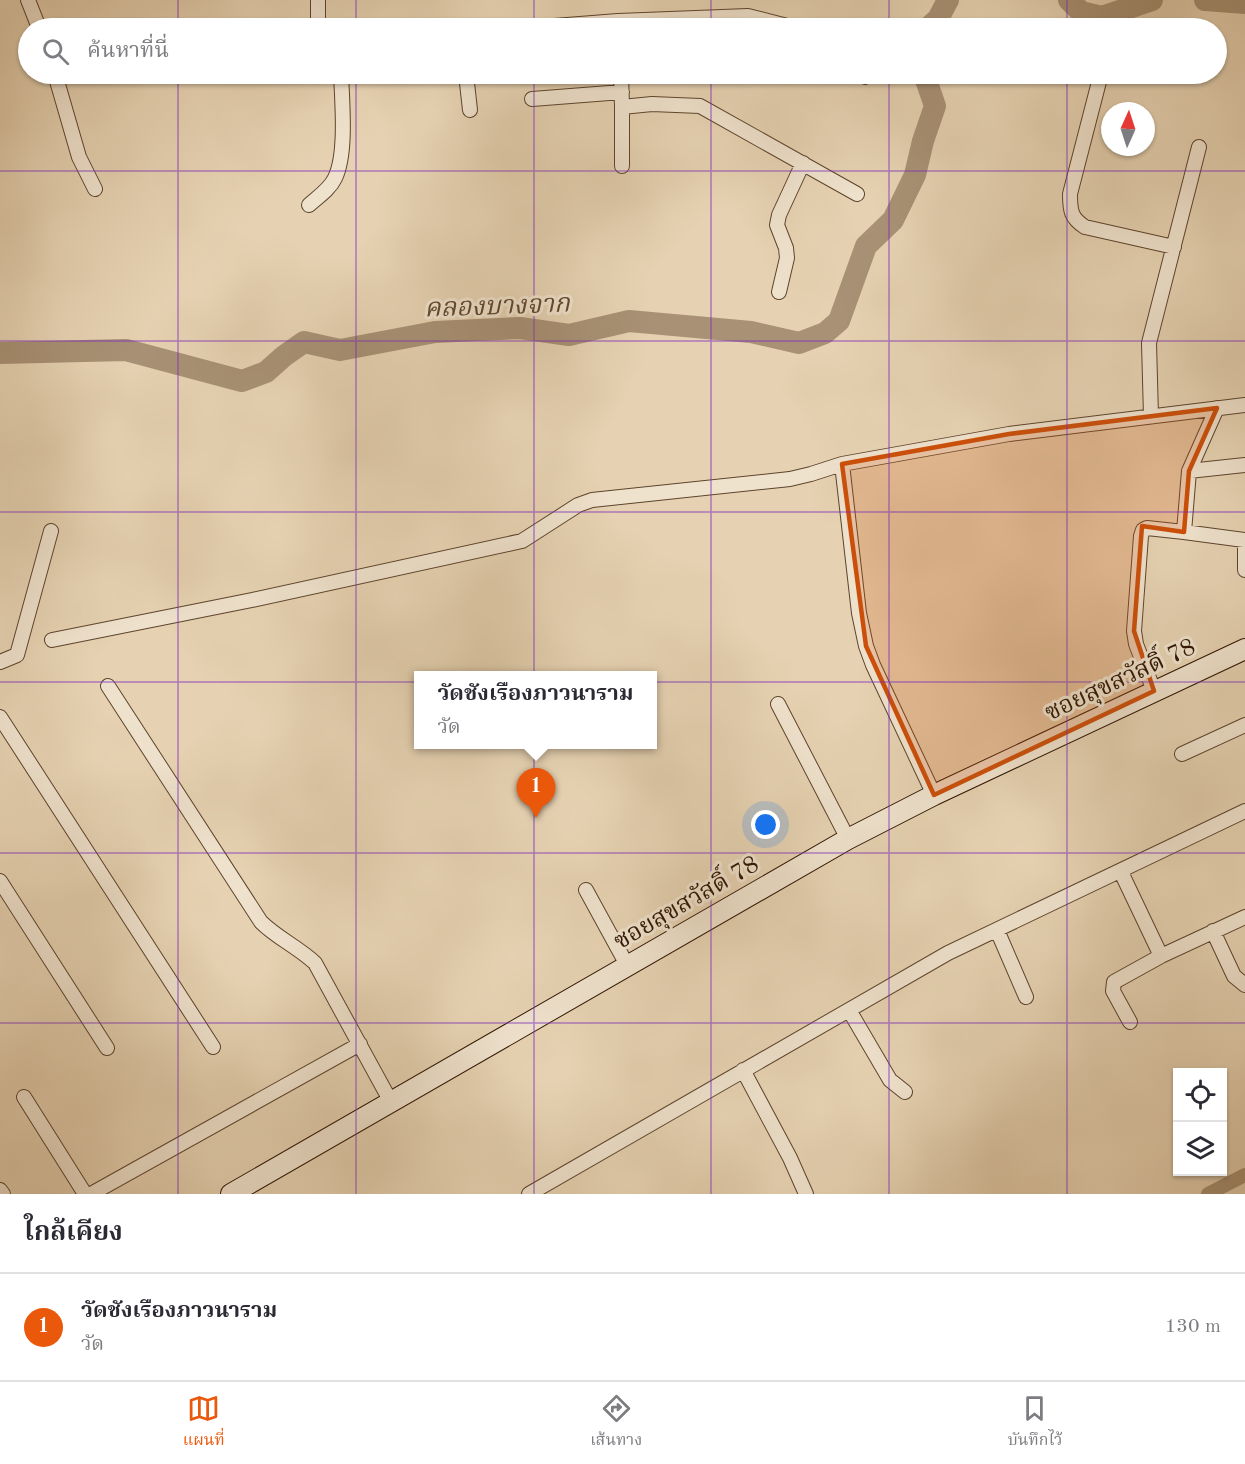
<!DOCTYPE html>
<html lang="th">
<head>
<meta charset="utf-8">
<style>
	:root { --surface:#fff; --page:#f2f2f3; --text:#2b2b33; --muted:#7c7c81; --line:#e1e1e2; --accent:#ea580c }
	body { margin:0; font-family:"Old Standard TT","Noto Serif Thai",serif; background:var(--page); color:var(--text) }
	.controls { position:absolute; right:18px; bottom:18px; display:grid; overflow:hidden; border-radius:0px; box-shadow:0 2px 4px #0004 }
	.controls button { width:54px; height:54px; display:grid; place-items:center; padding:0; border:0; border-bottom:2px solid var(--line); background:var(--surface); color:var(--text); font:30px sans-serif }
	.compass { position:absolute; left:1101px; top:102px; width:54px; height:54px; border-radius:50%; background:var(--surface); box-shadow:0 2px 4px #0004; rotate:3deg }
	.you { position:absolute; left:766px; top:825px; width:21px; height:21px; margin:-15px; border:4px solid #fff; border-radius:50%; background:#1a73e8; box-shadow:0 0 0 9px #1a73e833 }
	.badge { display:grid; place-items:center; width:39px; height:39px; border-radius:50%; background:var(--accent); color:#fff; font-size:20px; font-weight:700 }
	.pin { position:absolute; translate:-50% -50px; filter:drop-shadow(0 2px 3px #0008) }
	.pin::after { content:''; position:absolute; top:32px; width:21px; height:18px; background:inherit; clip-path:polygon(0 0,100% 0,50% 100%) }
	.popup { position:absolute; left:414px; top:671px; width:243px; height:78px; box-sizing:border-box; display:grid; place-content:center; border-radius:0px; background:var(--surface); filter:drop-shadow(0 2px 4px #0005); font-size:20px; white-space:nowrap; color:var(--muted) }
	.popup b { font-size:22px; color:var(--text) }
	.popup::after { content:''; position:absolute; left:50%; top:100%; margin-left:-12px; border:12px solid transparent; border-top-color:var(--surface) }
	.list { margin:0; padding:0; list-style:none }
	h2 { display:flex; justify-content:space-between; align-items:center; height:78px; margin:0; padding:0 24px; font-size:26px }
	h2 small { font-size:20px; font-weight:400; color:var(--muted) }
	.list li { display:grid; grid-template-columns:39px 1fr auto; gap:18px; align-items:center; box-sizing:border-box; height:108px; padding:0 24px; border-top:2px solid var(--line) }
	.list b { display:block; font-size:22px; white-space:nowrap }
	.list p { margin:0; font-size:20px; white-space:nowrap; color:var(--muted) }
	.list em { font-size:20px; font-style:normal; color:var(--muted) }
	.icon { flex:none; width:33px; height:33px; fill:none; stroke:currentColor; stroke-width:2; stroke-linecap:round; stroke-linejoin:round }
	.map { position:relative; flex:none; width:1245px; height:1194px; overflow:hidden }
	.search { position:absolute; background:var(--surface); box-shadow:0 2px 4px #0004; left:18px; right:18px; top:18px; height:66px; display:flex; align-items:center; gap:15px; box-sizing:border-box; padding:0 21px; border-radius:33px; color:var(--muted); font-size:22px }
	.sheet { height:186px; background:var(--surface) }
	nav { display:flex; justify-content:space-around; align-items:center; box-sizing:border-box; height:84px; border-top:2px solid var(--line); background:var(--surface); font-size:16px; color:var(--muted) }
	nav a { display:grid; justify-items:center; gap:3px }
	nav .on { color:var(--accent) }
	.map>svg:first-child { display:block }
</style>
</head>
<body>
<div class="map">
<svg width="1245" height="1194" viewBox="0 0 1245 1194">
	<rect width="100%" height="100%" fill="#e6d2b2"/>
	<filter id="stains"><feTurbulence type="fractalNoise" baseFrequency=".00333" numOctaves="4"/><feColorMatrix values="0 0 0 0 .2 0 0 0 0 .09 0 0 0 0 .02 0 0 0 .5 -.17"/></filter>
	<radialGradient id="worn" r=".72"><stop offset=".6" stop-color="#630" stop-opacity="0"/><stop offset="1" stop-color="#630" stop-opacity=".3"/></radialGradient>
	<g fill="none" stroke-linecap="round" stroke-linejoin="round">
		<!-- canal -->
		<path stroke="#a89175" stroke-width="14" d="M1208,1194L1245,1175"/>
		<!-- river -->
		<path stroke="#a89175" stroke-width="22" d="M1069,0L1081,12L1102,17L1152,0
			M1205,0L1245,3
			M928,28L938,19L948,0
			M0,353L126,350L242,381L266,372L284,356L304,342L340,350L435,332L520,328L569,335L629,321L751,332L799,343L825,333L839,321L866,246L893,220L915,175L923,141L935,106L924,74"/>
		<!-- street casing -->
		<g stroke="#5d442c" stroke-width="16">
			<path id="street" d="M28,0L39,28
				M318,0V28
				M529,28L618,21L748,16L795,28
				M55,74L79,157L95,189
				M466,74L470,110
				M621,74L622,107L652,104L700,106L857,194
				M860,74L865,77
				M1101,74L1070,194C1070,211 1071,218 1085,227L1174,247
				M532,99L622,92
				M622,107V166
				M309,205C318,197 330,189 335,178C347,154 342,100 341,74
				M779,292L787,258L786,248L777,225L779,215L803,163
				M1217,408L1189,471L1184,532L1244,540
				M1151,416L1149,343L1199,147
				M1189,471L1245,465
				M1245,540V570
				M52,640L252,600L522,541L578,505L592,500L790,479L811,474L842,464
				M0,662L17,655L51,531
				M108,686L261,922C277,938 298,947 315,963L391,1102
				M1154,691L1136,644L1134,631L1141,536L1143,530L1147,528L1184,532
				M778,704L848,839
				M0,717L213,1047
				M1182,754L1245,725
				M934,795L873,665L866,646L859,613L842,464L1009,434L1245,405
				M1121,872L1161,956L1245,917
				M0,881L107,1048
				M586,890L627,965
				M997,930L1026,997
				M1213,931L1234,976L1245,985
				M849,1010L890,1080L905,1092
				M1130,1022L1113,991L1114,982L1161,956
				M743,1070L790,1158L806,1194
				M24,1097L85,1194
				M0,1190L3,1194
				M91,1194L360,1044
				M529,1194L948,953L1245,811"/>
		</g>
		<!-- secondary casing -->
		<g stroke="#2f1400" stroke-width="22">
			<path id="secondary" d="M231,1194L848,839L934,795L1245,649"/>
		</g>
		<!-- street -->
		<use href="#street" stroke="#efe2cd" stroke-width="14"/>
		<!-- secondary -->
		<use href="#secondary" stroke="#efe2cd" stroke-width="20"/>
	</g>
	<!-- marked area -->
	<path fill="#cc4f0a" fill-opacity="0.2" stroke="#cc4f0a" stroke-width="4.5" stroke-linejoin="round" d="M1217,408L1189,471L1184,532L1142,526L1134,631L1154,691L934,795L866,646L842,464L1009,434Z"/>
	<!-- grid -->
	<path fill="none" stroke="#7b2cbf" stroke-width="1.5" stroke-opacity="0.55" d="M178,0V28M356,0V28M534,0V28M711,0V28M889,0V28M1067,0V28M178,74V1194M356,74V1194M534,74V1194M711,74V1194M889,74V1194M1067,74V1194M0,171H1245M0,341H1245M0,512H1245M0,682H1245M0,853H1245M0,1023H1245"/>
	<g text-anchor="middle" stroke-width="6" stroke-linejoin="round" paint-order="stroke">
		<!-- street labels -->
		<g font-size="24" fill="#2f1400" stroke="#efe2cd">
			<text transform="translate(1120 679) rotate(-25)" y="8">ซอยสุขสวัสดิ์ 78</text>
			<text transform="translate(686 902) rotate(-30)" y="8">ซอยสุขสวัสดิ์ 78</text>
		</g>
		<!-- water labels -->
		<g font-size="26" font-style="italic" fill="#5f462f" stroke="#efe2cd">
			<text transform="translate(497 305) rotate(-2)" y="9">คลองบางจาก</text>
		</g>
	</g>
	<rect width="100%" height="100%" filter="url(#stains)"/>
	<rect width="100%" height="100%" fill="url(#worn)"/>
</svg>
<div class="controls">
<button><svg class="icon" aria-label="locate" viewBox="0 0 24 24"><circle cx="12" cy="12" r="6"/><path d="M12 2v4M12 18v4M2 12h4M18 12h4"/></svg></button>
<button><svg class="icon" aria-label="layers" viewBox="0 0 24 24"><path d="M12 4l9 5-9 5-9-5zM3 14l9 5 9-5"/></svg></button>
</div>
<svg class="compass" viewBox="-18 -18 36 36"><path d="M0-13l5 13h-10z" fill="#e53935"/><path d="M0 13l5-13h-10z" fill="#7c7c81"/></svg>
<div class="you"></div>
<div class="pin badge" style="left:536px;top:818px">1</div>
<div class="popup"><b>วัดชังเรืองภาวนาราม</b>วัด</div>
<div class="search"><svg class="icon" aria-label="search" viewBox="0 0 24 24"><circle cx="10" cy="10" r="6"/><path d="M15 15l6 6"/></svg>ค้นหาที่นี่</div>
</div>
<section class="sheet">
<h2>ใกล้เคียง<small></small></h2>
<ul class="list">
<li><span class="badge">1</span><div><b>วัดชังเรืองภาวนาราม</b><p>วัด</p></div><em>130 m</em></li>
</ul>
</section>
<nav>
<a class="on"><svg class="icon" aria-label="map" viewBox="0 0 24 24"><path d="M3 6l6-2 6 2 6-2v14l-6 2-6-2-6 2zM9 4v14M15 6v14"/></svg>แผนที่</a>
<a><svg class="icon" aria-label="directions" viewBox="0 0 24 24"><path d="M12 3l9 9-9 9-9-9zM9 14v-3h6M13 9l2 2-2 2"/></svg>เส้นทาง</a>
<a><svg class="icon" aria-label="saved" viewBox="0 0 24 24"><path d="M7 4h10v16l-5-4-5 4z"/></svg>บันทึกไว้</a>
</nav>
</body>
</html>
